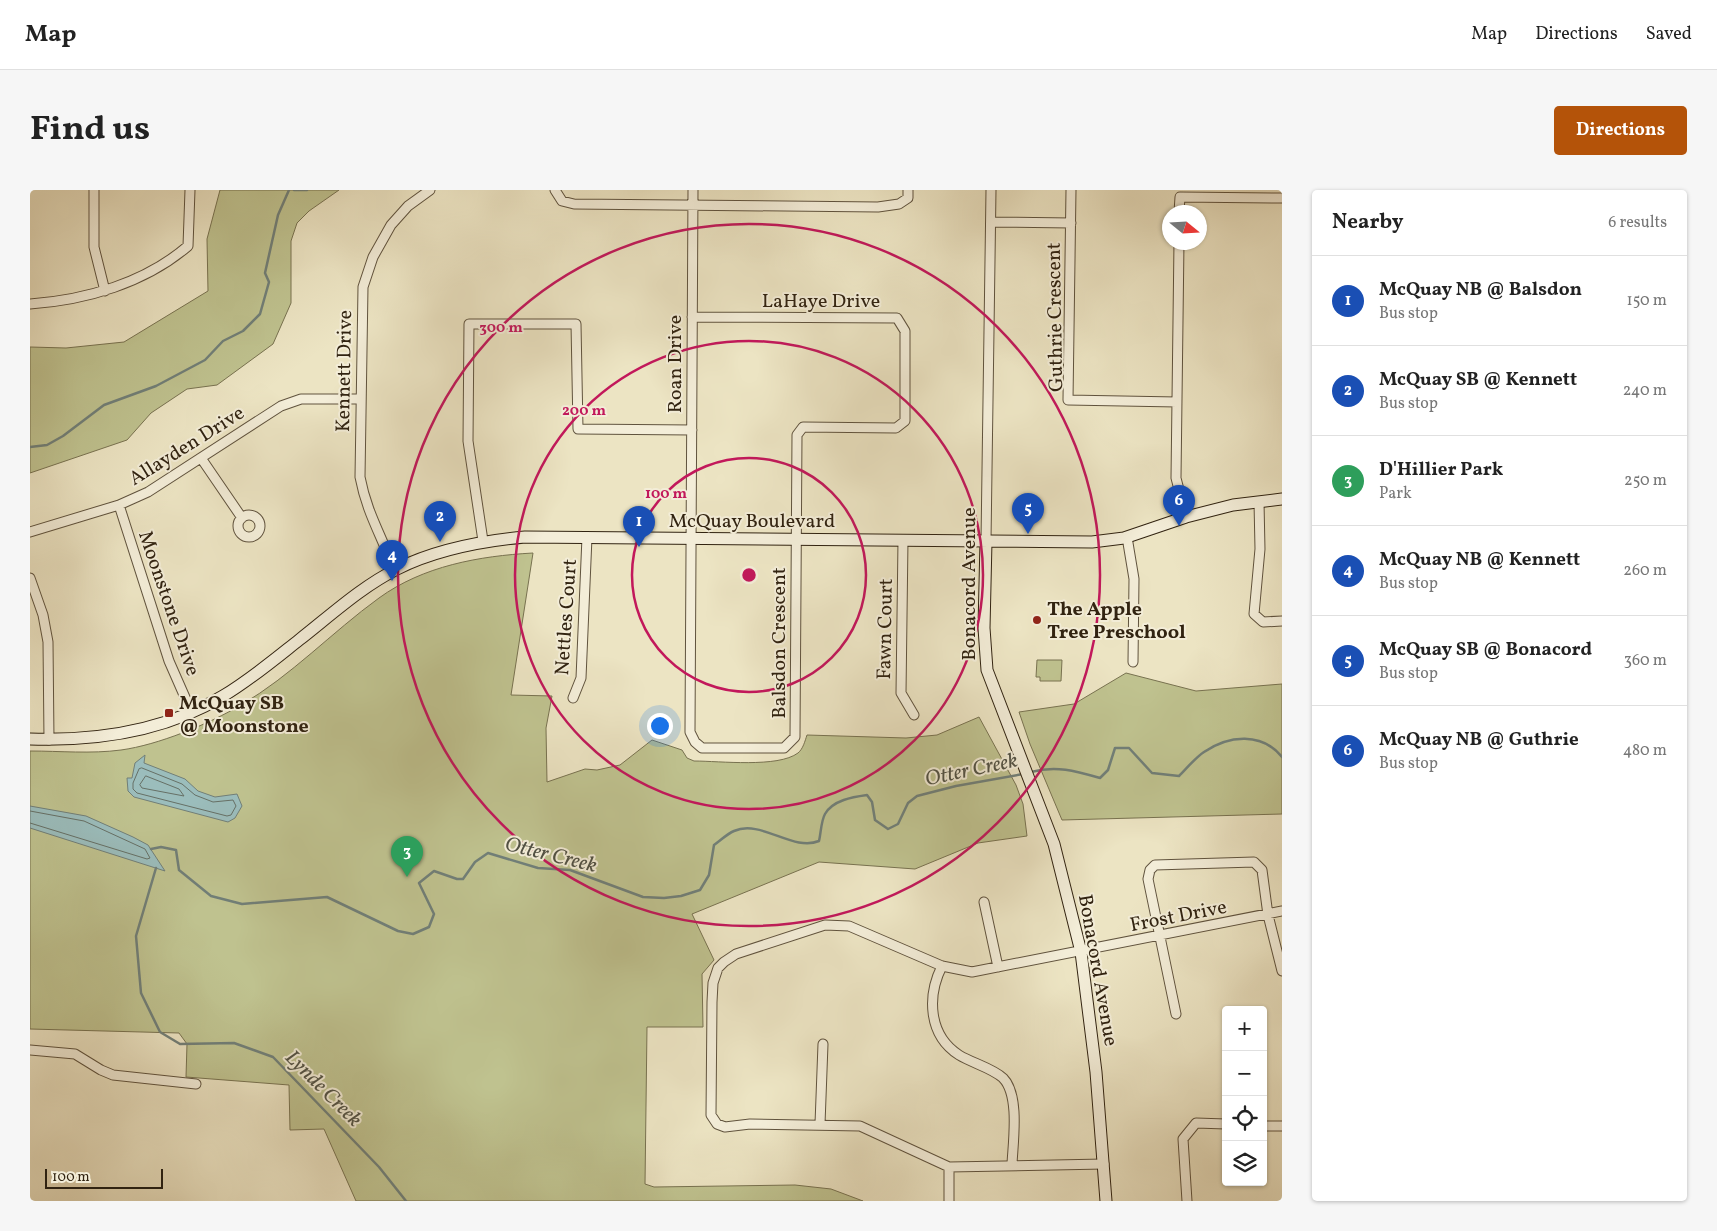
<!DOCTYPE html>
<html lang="en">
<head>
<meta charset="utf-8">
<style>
	:root { --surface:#fff; --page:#f6f6f6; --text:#222; --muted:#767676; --line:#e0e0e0; --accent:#b45309 }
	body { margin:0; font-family:Vollkorn,serif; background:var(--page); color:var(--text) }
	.controls { position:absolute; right:15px; bottom:15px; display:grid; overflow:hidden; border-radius:5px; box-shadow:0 1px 4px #0004 }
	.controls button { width:45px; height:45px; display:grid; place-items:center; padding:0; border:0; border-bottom:1px solid var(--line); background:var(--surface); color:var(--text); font:25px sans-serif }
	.compass { position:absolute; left:1132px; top:15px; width:45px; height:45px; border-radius:50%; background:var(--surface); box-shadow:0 1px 4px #0004; rotate:108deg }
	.scale { position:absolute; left:15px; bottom:12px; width:118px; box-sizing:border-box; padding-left:5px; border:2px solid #312311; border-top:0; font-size:14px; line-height:18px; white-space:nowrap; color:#312311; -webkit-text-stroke:4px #f3edd8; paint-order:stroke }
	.you { position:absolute; left:629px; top:535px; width:18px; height:18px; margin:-12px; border:4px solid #fff; border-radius:50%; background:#1a73e8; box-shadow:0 0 0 8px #1a73e833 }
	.badge { display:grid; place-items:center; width:32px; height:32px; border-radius:50%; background:var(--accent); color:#fff; font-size:16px; font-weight:700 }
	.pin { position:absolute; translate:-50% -41px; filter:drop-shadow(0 1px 2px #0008) }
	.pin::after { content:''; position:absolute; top:26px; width:18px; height:15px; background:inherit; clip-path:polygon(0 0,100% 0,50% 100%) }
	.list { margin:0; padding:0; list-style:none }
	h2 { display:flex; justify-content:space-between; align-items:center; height:65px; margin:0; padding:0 20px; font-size:21px }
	h2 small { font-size:16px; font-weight:400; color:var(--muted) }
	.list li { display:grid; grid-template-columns:32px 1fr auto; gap:15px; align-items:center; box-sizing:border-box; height:90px; padding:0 20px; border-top:1px solid var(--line) }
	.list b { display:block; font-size:19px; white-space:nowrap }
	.list p { margin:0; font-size:16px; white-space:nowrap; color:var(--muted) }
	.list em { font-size:16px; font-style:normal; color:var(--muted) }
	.icon { flex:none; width:28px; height:28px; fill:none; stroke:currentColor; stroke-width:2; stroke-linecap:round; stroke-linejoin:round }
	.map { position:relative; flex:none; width:1252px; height:1011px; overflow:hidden; border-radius:5px }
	header { display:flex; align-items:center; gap:30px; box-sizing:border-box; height:70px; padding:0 25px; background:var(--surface); border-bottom:1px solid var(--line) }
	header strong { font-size:24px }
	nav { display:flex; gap:28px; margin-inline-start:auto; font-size:18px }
	.intro { display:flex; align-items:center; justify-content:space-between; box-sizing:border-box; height:120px; padding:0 30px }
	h1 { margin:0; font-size:35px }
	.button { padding:12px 22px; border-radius:5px; background:var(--accent); color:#fff; font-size:18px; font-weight:700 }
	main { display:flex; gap:30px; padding:0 30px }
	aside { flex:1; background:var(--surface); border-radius:5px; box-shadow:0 1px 4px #0004 }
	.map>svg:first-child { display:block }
</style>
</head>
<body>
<header>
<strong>Map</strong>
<nav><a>Map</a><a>Directions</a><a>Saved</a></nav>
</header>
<div class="intro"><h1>Find us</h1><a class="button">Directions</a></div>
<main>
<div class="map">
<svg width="1252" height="1011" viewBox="0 0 1252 1011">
	<rect width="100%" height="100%" fill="#ece4c3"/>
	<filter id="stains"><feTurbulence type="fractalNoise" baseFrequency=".004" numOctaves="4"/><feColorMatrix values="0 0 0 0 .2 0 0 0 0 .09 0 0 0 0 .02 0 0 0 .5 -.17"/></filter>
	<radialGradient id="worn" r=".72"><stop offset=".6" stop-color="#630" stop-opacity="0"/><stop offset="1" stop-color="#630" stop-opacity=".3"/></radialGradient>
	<!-- green -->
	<path fill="#bfc28f" stroke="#787250" d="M190,0H309L279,21L267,33L261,51V113L243,154L187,195L157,199L121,223L97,250L0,283V157L36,158L94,152L178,101L177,49Z
		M503,363L481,505L522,506L516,538L517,592L555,579L567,580L590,575L622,550L652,560L657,568L664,571C690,571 748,578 768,563C773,559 775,551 777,545L876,548L907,545L949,527L986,595L993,614L997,646L948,653L885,679L789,672L662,724L684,770L672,784L673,837H617L615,994L624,997L765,995L801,999L833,1011H326L294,939L260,940L259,895L156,887L157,854L149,843L0,839V561C30,561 61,564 91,560C128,555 179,534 211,515C261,486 302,442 349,408C393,376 449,366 503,363Z
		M1007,470H1032L1031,491H1010V487H1006Z
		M1096,483L1166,501L1252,494V624L1032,630L1000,554L989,522L1044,514Z"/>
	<!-- water -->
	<path fill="#9bbdbc" stroke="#717f78" d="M115,565L114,573L155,589L168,601L185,607L207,604L212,616L205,628L198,632L104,607L98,601L97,588H102L105,573Z
		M0,616L56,626L103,647L118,655L135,681L0,638Z"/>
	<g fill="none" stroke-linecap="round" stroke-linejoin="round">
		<!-- shore -->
		<path stroke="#667066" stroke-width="1" d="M112,578L152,594L165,605L183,612L203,610L206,616L201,625L197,626L107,603L103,599V593L109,579Z
			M116,586L149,599L154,606L112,598L110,595Z
			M0,621L54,631L115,659L120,668L117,669L0,633"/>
		<!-- stream -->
		<path stroke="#717f78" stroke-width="2.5" d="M264,0H277
			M0,257L17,255L33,246L74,215L126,196L175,170L193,151L213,141L230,124L239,92L235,83L248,25L259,0
			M1001,582C1026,575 1046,581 1070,588L1078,580L1085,558H1099L1122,583L1149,586C1157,578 1165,568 1174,562C1199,545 1232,542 1252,567
			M121,659L131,657L146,660L149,680L181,706L212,714L297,707L368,741L383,744L399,737L404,724L389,693L404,681L427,689H433L445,672L458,663L508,678L540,680L613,707L634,708L651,706L670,700L679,685L684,655C691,650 697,644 704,641C731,629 763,662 789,651C791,643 791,631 795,624C803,610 823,607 837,605L842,612L845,630L858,639L868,634L878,613L887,606L926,596L993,584
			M126,678L106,746L111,803L130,842L150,854L204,853L243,867L349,977L376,1011"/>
		<!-- street casing -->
		<g stroke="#60533e" stroke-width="11">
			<path id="street" d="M64,0V57L75,101
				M525,0L532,11L544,14L848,17L869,14L878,8V0
				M1041,0L1038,210L1147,212
				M1149,22L1150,7L1252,8
				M961,32L1041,33
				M1149,52L1146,288L1156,327
				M0,114C56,110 115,93 158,56L160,0
				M662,127L867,128L875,141V231L866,238L773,237L767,245L765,547L754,558H672L665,552L660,542L663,0
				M171,268L212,328
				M1229,312L1230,359L1224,424L1233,432L1252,431
				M89,315L139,471L161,521
				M208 336a11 11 0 1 1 22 0a11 11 0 1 1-22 0Z
				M0,342L89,315L118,302L251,216L271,209H330
				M1097,347L1104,389L1103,472
				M873,350L871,503L884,525
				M453,351L438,251L439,134H546L548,239L662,240
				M956,351L961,0
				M364,380C352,346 337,324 330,287L333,97L343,67L361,35L378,16L400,0
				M0,388L13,425L18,452L19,550
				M543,508L551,488L557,347
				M954,712L968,777
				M912,776C897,806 898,845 929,865C942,873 962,878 973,888C990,905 983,952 982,974
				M1146,824L1118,689L1120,680L1125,675L1224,672L1232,680L1238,725L1252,781
				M0,860L45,864L71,880L83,885L166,894
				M790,934L793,854
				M1233,936H1252
				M1074,974L919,977L830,936L720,934L695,937L687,934L681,925L682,812L683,793L688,778L694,772L706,764L795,735L819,736L912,776L942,782L1252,721
				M919,1011V977
				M1157,1011L1153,949L1166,933L1196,934"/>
		</g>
		<!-- secondary casing -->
		<g stroke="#312311" stroke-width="13">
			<path id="secondary" d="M956,351L954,438L957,480L1024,654L1051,762L1066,882L1076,1011
				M0,549C66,551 136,541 193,506C220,490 245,469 269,450C301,425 331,397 367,379C407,359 451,351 495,347L1062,352L1094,348L1156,327L1203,315L1252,309"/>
		</g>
		<!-- street -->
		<use href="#street" stroke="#f3edd8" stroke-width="9"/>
		<!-- secondary -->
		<use href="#secondary" stroke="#f3edd8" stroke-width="11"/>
	</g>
	<!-- distance rings -->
	<g fill="none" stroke="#c2185b" stroke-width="2.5">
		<circle cx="719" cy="385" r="117"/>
		<circle cx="719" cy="385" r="234"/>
		<circle cx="719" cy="385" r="351"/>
	</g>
	<!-- markers -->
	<g fill="#8f2418" stroke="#f3edd8" stroke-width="2">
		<circle cx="1007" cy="430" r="5"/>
		<rect x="134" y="518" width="10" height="10" rx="2.5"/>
	</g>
	<g text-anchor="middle" stroke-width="4" stroke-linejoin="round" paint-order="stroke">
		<!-- street labels -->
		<g font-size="20" fill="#312311" stroke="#f3edd8">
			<text x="791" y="117">LaHaye Drive</text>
			<text transform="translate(1024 127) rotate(-91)" y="7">Guthrie Crescent</text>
			<text transform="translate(644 174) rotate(-90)" y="7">Roan Drive</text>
			<text transform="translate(313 181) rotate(-89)" y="7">Kennett Drive</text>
			<text transform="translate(156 255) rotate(-32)" y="7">Allayden Drive</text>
			<text x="722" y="337">McQuay Boulevard</text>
			<text transform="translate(938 394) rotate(-90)" y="7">Bonacord Avenue</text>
			<text transform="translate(140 413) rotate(71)" y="7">Moonstone Drive</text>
			<text transform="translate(535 427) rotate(-86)" y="7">Nettles Court</text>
			<text transform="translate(854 439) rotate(-89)" y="7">Fawn Court</text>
			<text transform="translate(748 453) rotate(-90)" y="7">Balsdon Crescent</text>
			<text transform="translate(1148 725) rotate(-11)" y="7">Frost Drive</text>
			<text transform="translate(1069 780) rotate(80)" y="7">Bonacord Avenue</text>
		</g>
		<!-- poi labels -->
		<g font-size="20" font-weight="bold" fill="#312311" stroke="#f3edd8" text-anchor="start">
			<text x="1017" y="425">The Apple<tspan x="1017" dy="23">Tree Preschool</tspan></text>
			<text x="149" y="519">McQuay SB<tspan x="149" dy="23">@ Moonstone</tspan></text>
		</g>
		<!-- water labels -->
		<g font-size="21" font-style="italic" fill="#515144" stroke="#f3edd8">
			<text transform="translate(941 579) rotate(-12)" y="7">Otter Creek</text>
			<text transform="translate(521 664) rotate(14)" y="7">Otter Creek</text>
			<text transform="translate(294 898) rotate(45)" y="7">Lynde Creek</text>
		</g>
	</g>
	<circle cx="719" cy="385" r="8" fill="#c2185b" stroke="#f3edd8" stroke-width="2.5"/>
	<g font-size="15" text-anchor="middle" font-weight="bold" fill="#c2185b" stroke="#f3edd8" stroke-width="4" stroke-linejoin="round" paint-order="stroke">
		<text x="471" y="142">300 m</text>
		<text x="554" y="225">200 m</text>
		<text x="636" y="308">100 m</text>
	</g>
	<rect width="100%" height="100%" filter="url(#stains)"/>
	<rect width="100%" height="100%" fill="url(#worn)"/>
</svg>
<div class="controls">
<button>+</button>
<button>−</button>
<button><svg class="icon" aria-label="locate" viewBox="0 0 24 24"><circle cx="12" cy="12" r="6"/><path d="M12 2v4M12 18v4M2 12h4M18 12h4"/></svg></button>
<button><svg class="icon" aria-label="layers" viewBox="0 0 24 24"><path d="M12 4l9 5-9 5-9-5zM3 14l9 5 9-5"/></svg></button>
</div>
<svg class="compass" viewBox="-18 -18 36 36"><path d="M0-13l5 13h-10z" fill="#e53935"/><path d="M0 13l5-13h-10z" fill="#767676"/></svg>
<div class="scale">100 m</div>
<div class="you"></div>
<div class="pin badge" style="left:609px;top:357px;background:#1a4fb4">1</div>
<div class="pin badge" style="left:410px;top:352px;background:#1a4fb4">2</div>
<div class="pin badge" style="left:377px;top:687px;background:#2e9e5b">3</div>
<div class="pin badge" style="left:362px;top:391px;background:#1a4fb4">4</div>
<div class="pin badge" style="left:998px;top:344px;background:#1a4fb4">5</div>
<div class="pin badge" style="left:1149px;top:336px;background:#1a4fb4">6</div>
</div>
<aside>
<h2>Nearby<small>6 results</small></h2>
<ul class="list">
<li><span class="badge" style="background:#1a4fb4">1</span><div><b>McQuay NB @ Balsdon</b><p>Bus stop</p></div><em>150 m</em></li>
<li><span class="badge" style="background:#1a4fb4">2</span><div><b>McQuay SB @ Kennett</b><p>Bus stop</p></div><em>240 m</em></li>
<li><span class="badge" style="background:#2e9e5b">3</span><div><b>D'Hillier Park</b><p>Park</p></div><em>250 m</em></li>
<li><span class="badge" style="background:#1a4fb4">4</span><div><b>McQuay NB @ Kennett</b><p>Bus stop</p></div><em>260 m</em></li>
<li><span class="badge" style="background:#1a4fb4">5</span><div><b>McQuay SB @ Bonacord</b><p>Bus stop</p></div><em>360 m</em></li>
<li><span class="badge" style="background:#1a4fb4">6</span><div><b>McQuay NB @ Guthrie</b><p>Bus stop</p></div><em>480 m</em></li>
</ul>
</aside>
</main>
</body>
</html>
